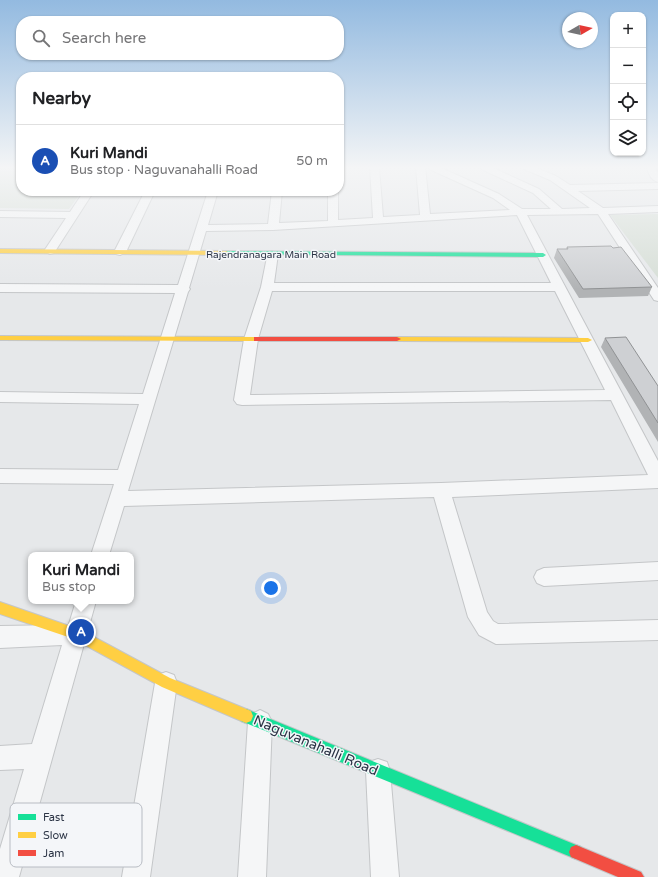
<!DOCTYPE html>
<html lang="en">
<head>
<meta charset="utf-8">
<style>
	:root { --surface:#fff; --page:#f2f2f2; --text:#202124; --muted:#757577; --line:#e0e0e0; --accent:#6c737f }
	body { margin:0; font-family:"Varela Round",sans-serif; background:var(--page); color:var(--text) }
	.controls { position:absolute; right:12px; top:12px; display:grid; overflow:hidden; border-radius:8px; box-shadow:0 1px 3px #0004 }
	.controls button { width:36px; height:36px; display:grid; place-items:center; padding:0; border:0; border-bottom:1px solid var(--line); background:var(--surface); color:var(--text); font:20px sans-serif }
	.compass { position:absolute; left:562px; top:12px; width:36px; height:36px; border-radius:50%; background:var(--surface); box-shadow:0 1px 3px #0004; rotate:81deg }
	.you { position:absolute; left:271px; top:588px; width:14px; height:14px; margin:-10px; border:3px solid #fff; border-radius:50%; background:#1a73e8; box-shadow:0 0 0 6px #1a73e833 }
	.badge { display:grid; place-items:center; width:26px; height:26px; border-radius:50%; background:var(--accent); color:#fff; font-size:13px; font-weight:700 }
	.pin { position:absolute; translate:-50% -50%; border:2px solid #fff; box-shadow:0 1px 4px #0006 }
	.popup { position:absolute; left:28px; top:552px; width:106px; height:52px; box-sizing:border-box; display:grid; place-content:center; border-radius:8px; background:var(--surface); filter:drop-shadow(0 1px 3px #0005); font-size:13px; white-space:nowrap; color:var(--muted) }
	.popup b { font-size:15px; color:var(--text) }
	.popup::after { content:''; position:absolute; left:50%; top:100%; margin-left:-8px; border:8px solid transparent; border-top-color:var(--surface) }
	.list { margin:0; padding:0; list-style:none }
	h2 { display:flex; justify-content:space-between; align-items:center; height:52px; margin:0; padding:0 16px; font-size:17px }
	h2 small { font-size:13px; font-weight:400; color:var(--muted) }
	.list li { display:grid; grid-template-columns:26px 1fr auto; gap:12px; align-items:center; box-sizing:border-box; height:72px; padding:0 16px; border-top:1px solid var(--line) }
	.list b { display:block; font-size:15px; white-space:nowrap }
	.list p { margin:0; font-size:13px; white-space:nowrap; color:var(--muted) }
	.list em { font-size:13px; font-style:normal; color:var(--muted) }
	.icon { flex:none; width:22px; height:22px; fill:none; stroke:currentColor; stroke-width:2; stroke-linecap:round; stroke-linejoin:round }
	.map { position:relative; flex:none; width:658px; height:877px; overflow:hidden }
	.search { position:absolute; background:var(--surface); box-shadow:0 1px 3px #0004; left:16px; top:16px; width:328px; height:44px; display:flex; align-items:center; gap:10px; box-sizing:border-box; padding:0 14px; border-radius:16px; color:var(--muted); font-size:15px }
	.panel { position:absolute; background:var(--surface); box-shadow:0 1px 3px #0004; left:16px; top:72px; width:328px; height:124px; border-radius:16px }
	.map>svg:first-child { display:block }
</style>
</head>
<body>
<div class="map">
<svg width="658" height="877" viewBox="0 0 658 877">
	<rect width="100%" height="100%" fill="#e6e8ea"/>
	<!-- green -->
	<path fill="#d6ded6" d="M0,167H21V191H82L69,209L0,208Z
		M658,214V278L610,215Z"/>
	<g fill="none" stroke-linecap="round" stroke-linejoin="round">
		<!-- street casing -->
		<g stroke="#c4c6c8" stroke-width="2">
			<path id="street" d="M370,167H379L383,217L420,215L416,167H425L430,214L510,210L493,198L429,169L428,167H439L499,194L522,209H551L533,193L481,169L480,167H491L539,189L562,209L590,208L550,180L524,169L523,167H534L556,176L570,185L658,183V189L578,191L603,208L658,206V212L608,214L658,288V301L654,300L598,214L527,215L658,461V488L452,497L487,612L493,621L498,624L658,620V640L496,644L479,635L468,617L434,497L124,506L109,555H91L114,484L0,483V469L118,470L139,404L0,402V392L143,394L175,293L0,292V284L178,285L208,191H218L208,225L268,224L272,191H282L279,223L328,221V191H338V220L373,218ZM517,215L551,283H274L278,254L272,251L268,252L261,287L244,339L234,400L237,404L242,405L611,400L648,475L441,483L128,491L188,292L190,289L189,288L206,231L273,230ZM272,291H555L605,390L250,395L258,339Z
				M647,167H655L658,173V182C651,180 648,173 647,167Z
				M84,191H94L54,253L50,254L44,251L66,218L0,217V211L70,212Z
				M145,191H155L126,252L120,255L116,254L114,252Z
				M658,562V580L544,586L537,583L534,577L537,571L544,568Z
				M76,601H96L19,877H0V849L24,769L0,770V746L32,744L62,645L0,648V626L61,625L68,627Z
				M166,672L174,675L177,683L150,877H122L155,683L158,675Z
				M260,710L268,714L272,722L266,877H238L248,722L252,714Z
				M378,759L387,762L390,771L399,877H371L366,771L369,762Z"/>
		</g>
		<!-- fast casing -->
		<g stroke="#c4c6c8" stroke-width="2">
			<path id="fast" d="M226,251L543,253L546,255L543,257L224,254L223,253Z
				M246,709L581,847L583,852L581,857L576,859L241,721L239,716L241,711Z"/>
		</g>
		<!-- slow casing -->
		<g stroke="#c4c6c8" stroke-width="2">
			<path id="slow" d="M0,249L226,251L229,253L226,255L0,253Z
				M0,336L257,337L261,339L257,341L0,340Z
				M394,337L588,338L592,340L588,342L397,341H394Z
				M0,602L81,630L170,678L251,711L253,716L251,721L246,723L162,687L74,639L0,614Z"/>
		</g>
		<!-- jam casing -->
		<g stroke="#c4c6c8" stroke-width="2">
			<path id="jam" d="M254,337H397L401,339L397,341H254Z
				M576,845L641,872L644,877H618L571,857L569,852L571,847Z"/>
		</g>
		<!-- street -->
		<use href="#street" fill="#f5f6f7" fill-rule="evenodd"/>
		<!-- fast -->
		<use href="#fast" fill="#16e098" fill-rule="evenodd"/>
		<!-- slow -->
		<use href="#slow" fill="#ffcf43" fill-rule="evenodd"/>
		<!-- jam -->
		<use href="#jam" fill="#f24e42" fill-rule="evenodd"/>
	</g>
	<!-- wall -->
	<path fill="#b1b3b5" d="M567,247L652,287L648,296L579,298L554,258L557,249H566Z
		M605,338L658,386V442L601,347Z"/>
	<!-- building -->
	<path fill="#ced0d3" stroke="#909294" d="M611,246L613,248L621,247L652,287L583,289L557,249H568L567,247Z
		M626,337L658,386V423L605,338Z"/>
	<!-- sky -->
	<linearGradient id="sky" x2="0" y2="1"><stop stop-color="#93bae0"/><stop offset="0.58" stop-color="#f4f5f6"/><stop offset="1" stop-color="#f4f5f6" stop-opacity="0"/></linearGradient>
	<rect width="658" height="289" fill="url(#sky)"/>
	<g text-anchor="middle" stroke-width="3" stroke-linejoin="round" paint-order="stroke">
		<!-- far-street labels -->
		<g font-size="10" fill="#2b3445" stroke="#f4f6f9">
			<text x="271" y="258">Rajendranagara Main Road</text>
		</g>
		<!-- near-street labels -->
		<g font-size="14" fill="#2b3445" stroke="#f4f6f9">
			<text transform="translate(316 745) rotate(23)" y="5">Naguvanahalli Road</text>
		</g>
	</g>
	<!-- legend -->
	<rect x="10" y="803" width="132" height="64" rx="6" fill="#f4f6f9" stroke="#b8bcc3" stroke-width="1"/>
	<rect x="18" y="814" width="18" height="6" fill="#16e098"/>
	<rect x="18" y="832" width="18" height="6" fill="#ffcf43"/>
	<rect x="18" y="850" width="18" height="6" fill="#f24e42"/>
	<g font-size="11" fill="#2b3445">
		<text x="43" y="821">Fast</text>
		<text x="43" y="839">Slow</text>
		<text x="43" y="857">Jam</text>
	</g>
</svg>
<div class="controls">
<button>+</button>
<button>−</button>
<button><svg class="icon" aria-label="locate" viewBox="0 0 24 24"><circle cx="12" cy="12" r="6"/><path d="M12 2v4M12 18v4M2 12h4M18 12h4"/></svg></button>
<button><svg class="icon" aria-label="layers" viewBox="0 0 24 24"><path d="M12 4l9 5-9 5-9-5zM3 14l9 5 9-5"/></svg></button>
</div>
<svg class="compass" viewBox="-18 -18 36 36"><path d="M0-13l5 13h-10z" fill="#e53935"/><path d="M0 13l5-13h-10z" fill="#757577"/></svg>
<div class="you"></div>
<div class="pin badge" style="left:81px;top:632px;background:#1a4fb4">A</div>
<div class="popup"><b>Kuri Mandi</b>Bus stop</div>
<div class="search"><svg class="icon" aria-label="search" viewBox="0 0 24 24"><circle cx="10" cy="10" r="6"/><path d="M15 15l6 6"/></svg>Search here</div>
<section class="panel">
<h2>Nearby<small></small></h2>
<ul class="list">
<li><span class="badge" style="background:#1a4fb4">A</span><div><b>Kuri Mandi</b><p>Bus stop · Naguvanahalli Road</p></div><em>50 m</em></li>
</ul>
</section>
</div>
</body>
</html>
